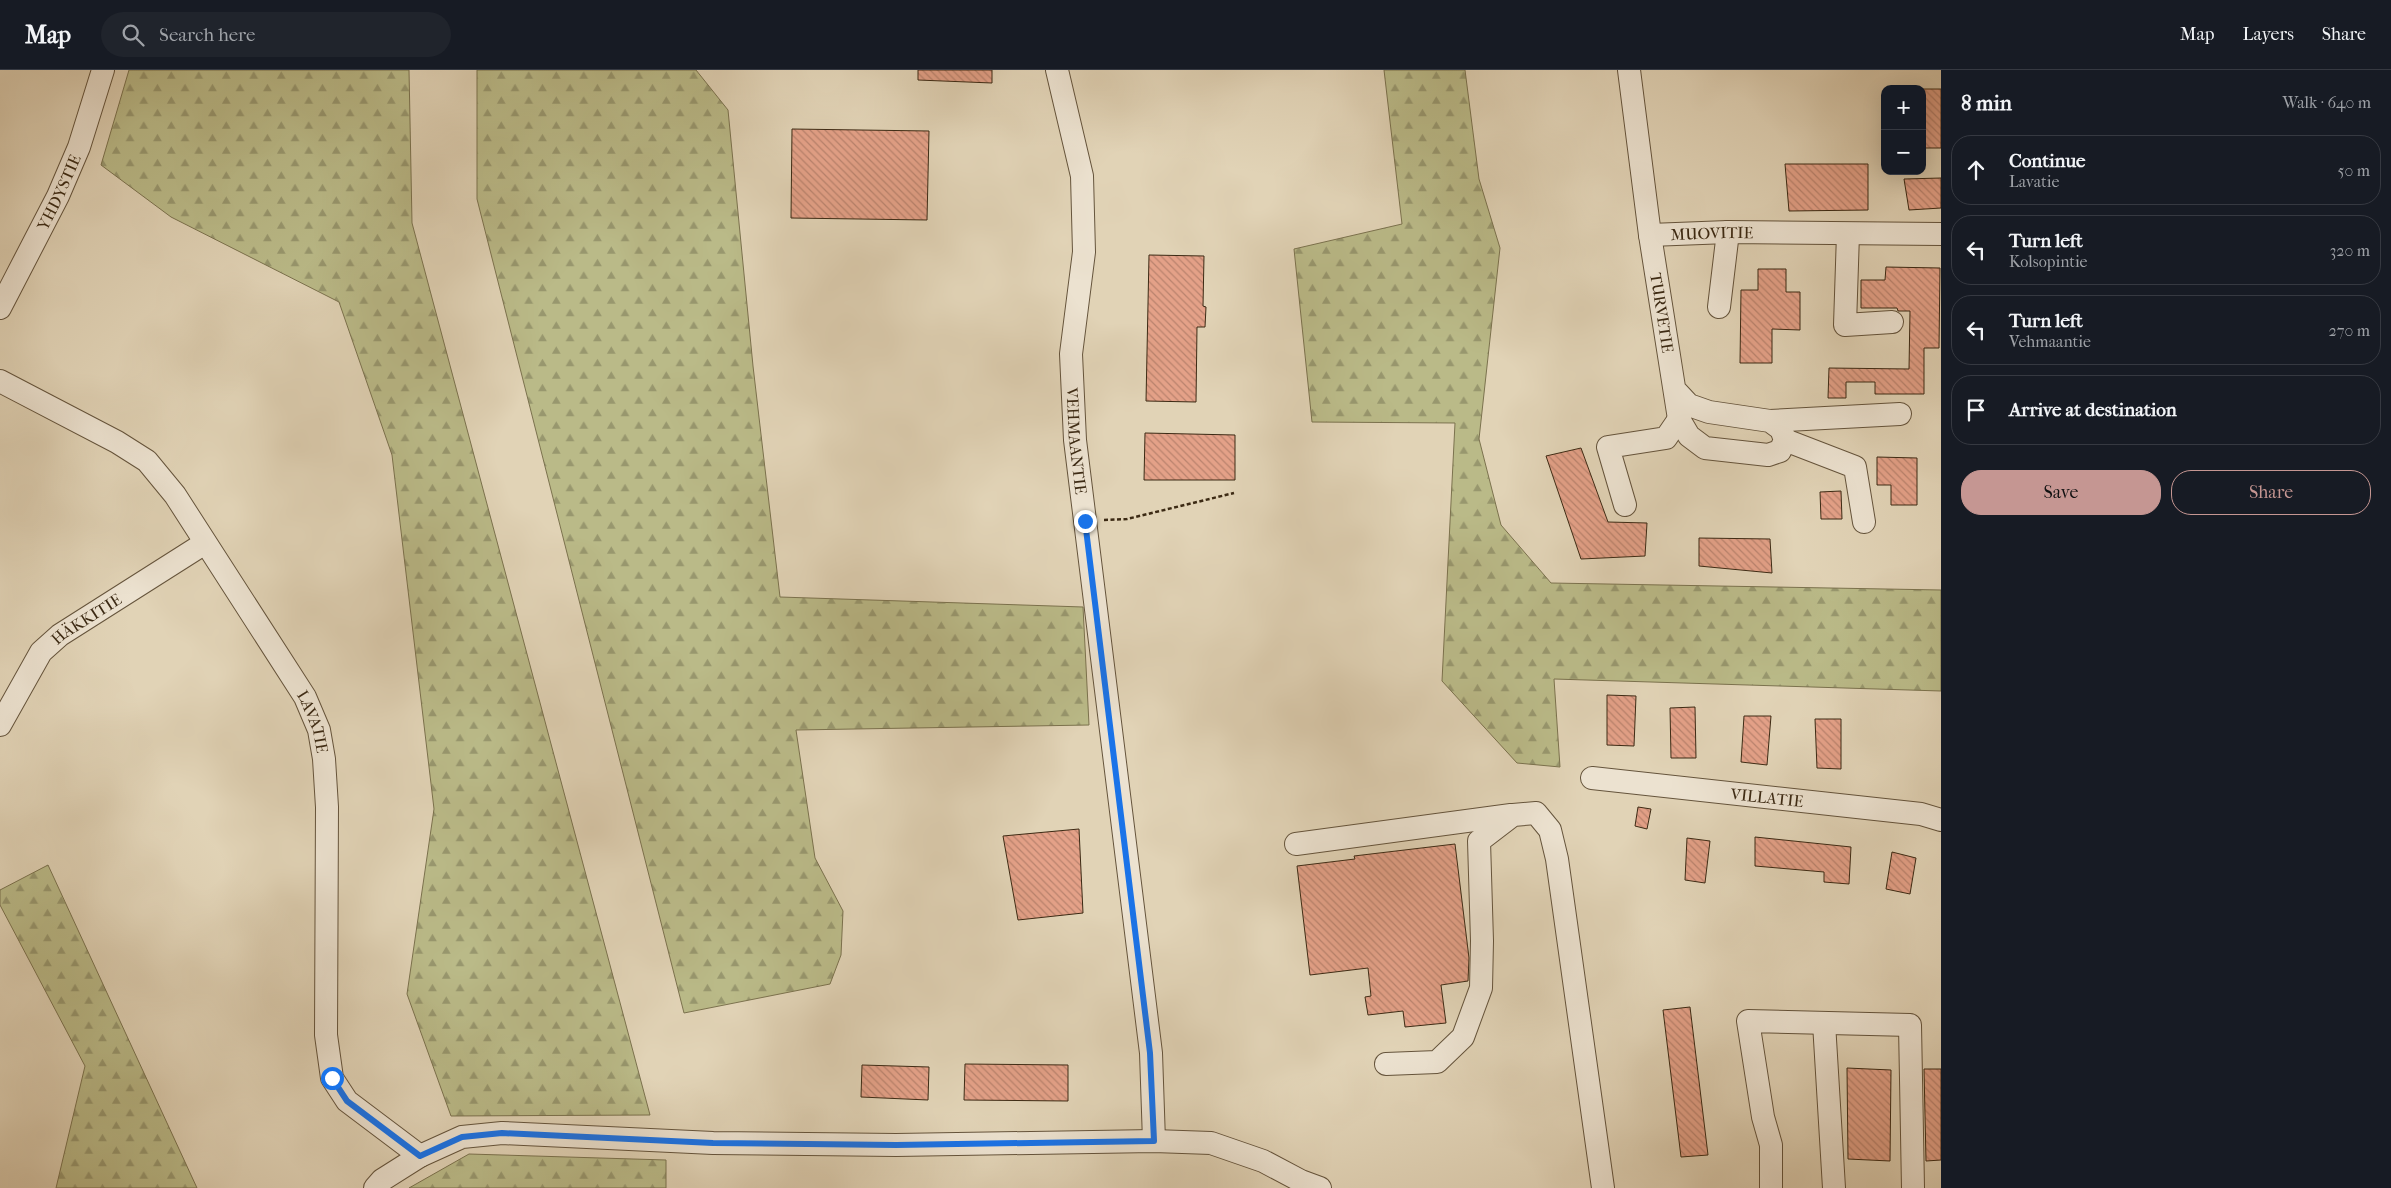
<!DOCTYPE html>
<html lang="en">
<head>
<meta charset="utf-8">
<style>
	:root { --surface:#171b24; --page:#20242c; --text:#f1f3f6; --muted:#9ea1a6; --line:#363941; --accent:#c59692 }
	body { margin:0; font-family:"IM FELL French Canon",serif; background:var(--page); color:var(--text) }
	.controls { position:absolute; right:15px; top:15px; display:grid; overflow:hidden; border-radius:10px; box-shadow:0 5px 20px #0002 }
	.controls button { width:45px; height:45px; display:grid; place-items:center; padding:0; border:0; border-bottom:1px solid var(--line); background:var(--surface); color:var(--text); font:25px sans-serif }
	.stop { position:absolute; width:15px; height:15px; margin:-11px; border:4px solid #1a73e8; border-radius:50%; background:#fff }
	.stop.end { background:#1a73e8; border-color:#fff; box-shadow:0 1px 5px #0008 }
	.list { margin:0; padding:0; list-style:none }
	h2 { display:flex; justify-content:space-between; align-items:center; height:65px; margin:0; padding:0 20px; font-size:21px }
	h2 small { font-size:16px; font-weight:400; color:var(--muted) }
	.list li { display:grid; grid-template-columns:32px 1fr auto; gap:15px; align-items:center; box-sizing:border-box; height:70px; margin:0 10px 10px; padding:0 10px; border:1px solid var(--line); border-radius:20px }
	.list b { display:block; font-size:19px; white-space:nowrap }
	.list p { margin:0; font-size:16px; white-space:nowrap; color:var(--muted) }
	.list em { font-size:16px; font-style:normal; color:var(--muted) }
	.actions { display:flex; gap:10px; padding:15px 20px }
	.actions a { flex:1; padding:11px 0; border:1px solid var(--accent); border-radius:20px; text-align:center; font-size:18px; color:var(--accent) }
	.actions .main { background:var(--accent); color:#111 }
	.icon { flex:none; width:28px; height:28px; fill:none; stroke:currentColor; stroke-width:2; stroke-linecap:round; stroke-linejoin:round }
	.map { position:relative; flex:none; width:1941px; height:1118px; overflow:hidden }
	header { display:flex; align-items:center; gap:30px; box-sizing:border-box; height:70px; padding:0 25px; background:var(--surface); border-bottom:1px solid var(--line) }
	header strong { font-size:24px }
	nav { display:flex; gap:28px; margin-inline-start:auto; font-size:18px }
	.search { width:350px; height:45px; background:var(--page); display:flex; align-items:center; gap:12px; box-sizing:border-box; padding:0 18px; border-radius:28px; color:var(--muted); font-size:19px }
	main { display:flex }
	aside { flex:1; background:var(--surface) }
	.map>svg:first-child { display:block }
</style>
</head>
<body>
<header>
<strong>Map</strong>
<div class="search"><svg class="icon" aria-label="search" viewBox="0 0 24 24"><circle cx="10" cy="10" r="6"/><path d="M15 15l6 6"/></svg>Search here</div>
<nav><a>Map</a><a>Layers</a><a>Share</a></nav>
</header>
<main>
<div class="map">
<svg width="1941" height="1118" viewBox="0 0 1941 1118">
	<defs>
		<pattern id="forest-firs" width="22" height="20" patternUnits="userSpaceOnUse" patternTransform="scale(1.25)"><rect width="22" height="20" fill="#baba88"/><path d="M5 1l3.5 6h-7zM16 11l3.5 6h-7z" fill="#98976e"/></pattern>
		<pattern id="building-back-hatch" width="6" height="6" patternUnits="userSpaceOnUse" patternTransform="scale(1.25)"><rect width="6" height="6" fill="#e4a188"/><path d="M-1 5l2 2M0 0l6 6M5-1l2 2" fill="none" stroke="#ba836e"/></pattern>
	</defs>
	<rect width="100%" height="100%" fill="#e1d3b6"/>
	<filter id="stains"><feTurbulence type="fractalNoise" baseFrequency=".004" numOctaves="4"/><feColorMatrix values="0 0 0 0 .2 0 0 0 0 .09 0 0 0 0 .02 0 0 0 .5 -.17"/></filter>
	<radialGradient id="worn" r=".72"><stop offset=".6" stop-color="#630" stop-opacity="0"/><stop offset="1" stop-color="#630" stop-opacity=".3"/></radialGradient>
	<!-- forest -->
	<path fill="url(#forest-firs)" stroke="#7b724e" d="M129,0H409L412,153L650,1045L451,1046L407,924L434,739L392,385L339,232L171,147L101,95Z
		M477,0H696L728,40L753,296L780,527L1083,537L1089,655L796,660L815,788L843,841L841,885L830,914L684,943L477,129Z
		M1384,0H1465L1479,109L1500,178L1479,369L1501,455L1551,513L1941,520V621L1554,609L1560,697L1517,693L1442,611L1455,353L1312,352L1294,179L1402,154Z
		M48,795L197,1118H56L85,996L0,835V820Z
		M469,1084L666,1090V1118H409Z"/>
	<!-- building -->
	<path fill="url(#building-back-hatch)" stroke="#3c2a14" d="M918,0H992V13L918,10Z
		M1922,19H1941V78H1922Z
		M792,59L929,61L927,150L791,148Z
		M1785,94H1868V140L1789,141Z
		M1941,108V138L1909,140L1904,109Z
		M1149,185L1204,186L1203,236L1206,237L1205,257H1197L1196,332L1146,331Z
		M1886,197L1940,198L1939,278H1924V324H1875V312H1846V328H1828L1829,298L1909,299L1910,241H1898L1897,238H1861V210H1885Z
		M1758,199H1786V222H1800V260L1772,259V293H1740L1741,220H1758Z
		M1145,363L1235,365V410H1144Z
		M1581,378L1608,452L1647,453L1645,486L1581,489L1546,386Z
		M1877,387L1917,388V435H1891V415H1877Z
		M1841,421L1842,449H1821L1820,422Z
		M1699,468L1770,469L1772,503L1699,496Z
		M1607,625L1636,626L1634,676L1607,675Z
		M1695,637L1696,688H1671L1670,638Z
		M1744,646H1771L1767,695L1741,692Z
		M1815,649H1841V699L1817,698Z
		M1638,737L1651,739L1647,759L1635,756Z
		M1079,759L1083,843L1018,850L1003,766Z
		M1755,767L1851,777L1849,814L1824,812V802L1755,796Z
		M1687,768L1710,771L1705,813L1685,810Z
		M1455,774L1469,888L1468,911L1441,915L1446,953L1405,957L1403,941L1368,945L1365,927L1371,926L1368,898L1310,905L1297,796L1355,789L1354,786Z
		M1892,782L1916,788L1910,824L1886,819Z
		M1690,937L1708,1085L1681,1087L1663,940Z
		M965,994L1068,995V1031L964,1030Z
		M862,995L929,997L928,1030L861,1027Z
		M1847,998L1891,1000L1890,1091L1848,1089Z
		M1924,999H1941V1090L1926,1091Z"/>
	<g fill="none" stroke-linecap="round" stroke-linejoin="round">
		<!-- minor casing -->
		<g stroke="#65543c" stroke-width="24">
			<g id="minor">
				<path id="s1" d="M1057,0L1082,106L1084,182L1071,284L1075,370L1151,983L1154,1071"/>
				<path id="s2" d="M1629,0L1650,165L1679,349L1689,366L1705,378L1768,385L1780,381L1785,370L1781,359L1770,351L1709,342L1689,335L1675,320"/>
				<path d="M1848,164L1845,255L1892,252"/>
				<path id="s3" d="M1650,165L1728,162L1941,164"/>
				<path d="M1719,237L1728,162"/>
				<path id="s4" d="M0,238L58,126L79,77L103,0"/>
				<path id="s5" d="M0,311L117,372L147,391L175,425L305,627L319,660L324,689L327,737L326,965L332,1008L347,1031L420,1086"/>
				<path d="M1770,351L1900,344"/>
				<path d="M1785,370L1855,397L1864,452"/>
				<path d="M1625,435L1608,377L1666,368L1679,349"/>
				<path id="s6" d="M0,655L41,582L60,565L205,473"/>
				<path id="s7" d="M1592,708L1921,744L1941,750"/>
				<path d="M1296,774L1511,745"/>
				<path d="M1824,953L1834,1118"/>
				<path d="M1386,994L1437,992L1463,967L1481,918L1482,871L1479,771L1513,745L1536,743L1550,760L1557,789L1603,1118"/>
				<path d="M375,1118L382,1110L420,1086L462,1067L502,1063L713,1073L896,1075L1154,1071L1211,1073L1263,1091L1301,1111L1320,1118"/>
				<path d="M1771,1118V1075L1763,1047L1748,951L1910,955L1913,1118"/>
			</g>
		</g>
		<!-- path -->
		<path stroke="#3c2a14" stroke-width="2.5" stroke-dasharray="4 2.5" stroke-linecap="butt" d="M1104,450L1127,449L1234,423"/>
		<!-- minor -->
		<use href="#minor" stroke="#ece2d0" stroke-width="22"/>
	</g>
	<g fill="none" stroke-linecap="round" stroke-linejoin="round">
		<!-- route -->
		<path stroke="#1a73e8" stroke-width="6" d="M332,1008L347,1031L420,1086L462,1067L502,1063L713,1073L896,1075L1154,1071L1150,983L1085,451"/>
	</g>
	<g text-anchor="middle" stroke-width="4.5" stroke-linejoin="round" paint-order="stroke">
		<!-- street labels -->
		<g font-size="16" fill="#3c2a14" stroke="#ece2d0">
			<text dy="6" stroke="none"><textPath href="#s4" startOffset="130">YHDYSTIE</textPath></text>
			<text dy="6" stroke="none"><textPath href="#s3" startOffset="62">MUOVITIE</textPath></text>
			<text dy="6" stroke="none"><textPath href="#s2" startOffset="245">TURVETIE</textPath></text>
			<text dy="6" stroke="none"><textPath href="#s1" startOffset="375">VEHMAANTIE</textPath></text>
			<text dy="6" stroke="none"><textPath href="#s6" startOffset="140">HÄKKITIE</textPath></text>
			<text dy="6" stroke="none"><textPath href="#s5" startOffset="478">LAVATIE</textPath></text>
			<text dy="6" stroke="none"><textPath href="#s7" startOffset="176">VILLATIE</textPath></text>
		</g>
	</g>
	<rect width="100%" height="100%" filter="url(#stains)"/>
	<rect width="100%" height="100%" fill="url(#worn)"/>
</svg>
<div class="controls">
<button>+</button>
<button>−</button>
</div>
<div class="stop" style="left:332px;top:1008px"></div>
<div class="stop end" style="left:1085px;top:451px"></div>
</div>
<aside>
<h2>8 min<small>Walk · 640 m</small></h2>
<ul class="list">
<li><svg class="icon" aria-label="ahead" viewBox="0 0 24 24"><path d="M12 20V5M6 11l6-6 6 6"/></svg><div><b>Continue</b><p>Lavatie</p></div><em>50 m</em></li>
<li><svg class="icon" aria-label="left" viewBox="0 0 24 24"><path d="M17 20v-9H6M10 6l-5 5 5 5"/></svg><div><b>Turn left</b><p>Kolsopintie</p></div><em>320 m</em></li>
<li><svg class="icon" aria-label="left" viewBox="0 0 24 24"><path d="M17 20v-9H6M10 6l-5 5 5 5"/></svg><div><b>Turn left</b><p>Vehmaantie</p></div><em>270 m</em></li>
<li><svg class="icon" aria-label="arrive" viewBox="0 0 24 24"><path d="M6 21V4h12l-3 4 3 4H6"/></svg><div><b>Arrive at destination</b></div></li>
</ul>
<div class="actions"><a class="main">Save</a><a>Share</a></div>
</aside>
</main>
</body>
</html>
